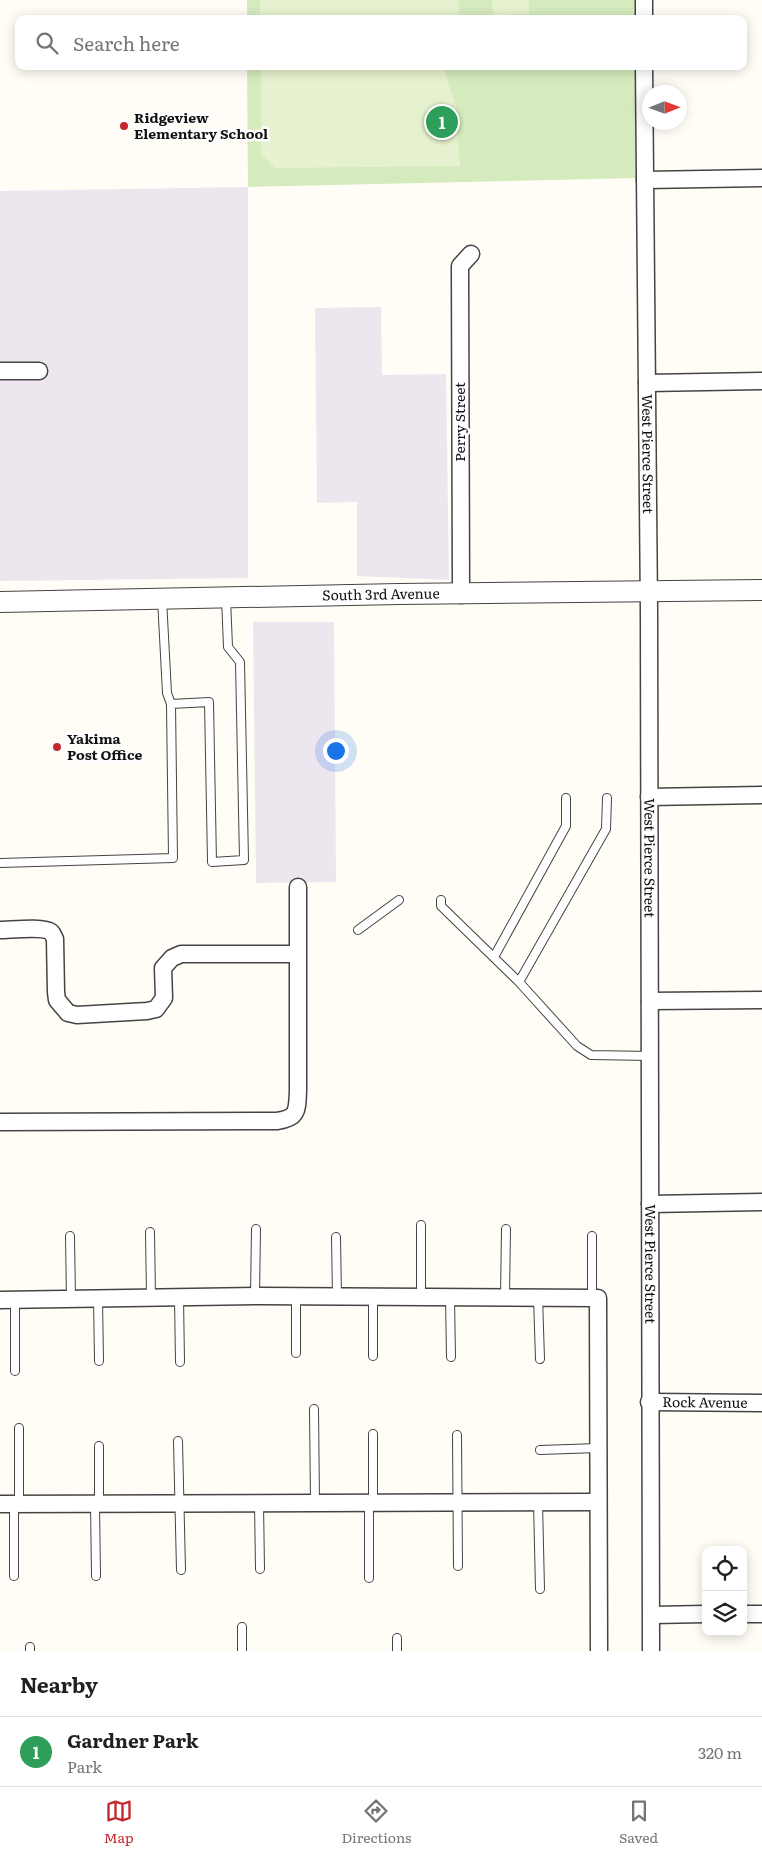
<!DOCTYPE html>
<html lang="en">
<head>
<meta charset="utf-8">
<style>
	:root { --surface:#fff; --page:#f2f2f2; --text:#202124; --muted:#757577; --line:#e0e0e0; --accent:#c4262e }
	body { margin:0; font-family:Literata,serif; background:var(--page); color:var(--text) }
	.controls { position:absolute; right:15px; bottom:15px; display:grid; overflow:hidden; border-radius:10px; box-shadow:0 2px 12px #0003 }
	.controls button { width:45px; height:45px; display:grid; place-items:center; padding:0; border:0; border-bottom:1px solid var(--line); background:var(--surface); color:var(--text); font:25px sans-serif }
	.compass { position:absolute; left:642px; top:85px; width:45px; height:45px; border-radius:50%; background:var(--surface); box-shadow:0 2px 12px #0003; rotate:89deg }
	.you { position:absolute; left:335px; top:750px; width:18px; height:18px; margin:-12px; border:4px solid #fff; border-radius:50%; background:#1a73e8; box-shadow:0 0 0 8px #1a73e833 }
	.badge { display:grid; place-items:center; width:32px; height:32px; border-radius:50%; background:var(--accent); color:#fff; font-size:16px; font-weight:700 }
	.pin { position:absolute; translate:-50% -50%; border:2px solid #fff; box-shadow:0 1px 5px #0006 }
	.list { margin:0; padding:0; list-style:none }
	h2 { display:flex; justify-content:space-between; align-items:center; height:65px; margin:0; padding:0 20px; font-size:21px }
	h2 small { font-size:16px; font-weight:400; color:var(--muted) }
	.list li { display:grid; grid-template-columns:32px 1fr auto; gap:15px; align-items:center; box-sizing:border-box; height:70px; padding:0 20px; border-top:1px solid var(--line) }
	.list b { display:block; font-size:19px; white-space:nowrap }
	.list p { margin:0; font-size:16px; white-space:nowrap; color:var(--muted) }
	.list em { font-size:16px; font-style:normal; color:var(--muted) }
	.icon { flex:none; width:28px; height:28px; fill:none; stroke:currentColor; stroke-width:2; stroke-linecap:round; stroke-linejoin:round }
	.map { position:relative; flex:none; width:762px; height:1651px; overflow:hidden }
	.search { position:absolute; background:var(--surface); box-shadow:0 2px 12px #0003; left:15px; right:15px; top:15px; height:55px; display:flex; align-items:center; gap:12px; box-sizing:border-box; padding:0 18px; border-radius:10px; color:var(--muted); font-size:19px }
	.sheet { height:135px; background:var(--surface) }
	nav { display:flex; justify-content:space-around; align-items:center; box-sizing:border-box; height:70px; border-top:1px solid var(--line); background:var(--surface); font-size:14px; color:var(--muted) }
	nav a { display:grid; justify-items:center; gap:2px }
	nav .on { color:var(--accent) }
	.map>svg:first-child { display:block }
</style>
</head>
<body>
<div class="map">
<svg width="762" height="1651" viewBox="0 0 762 1651">
	<rect width="100%" height="100%" fill="#fffdf5"/>
	<!-- industrial -->
	<path fill="#eee6ef" d="M248,187V578L0,581V191Z
		M381,307L382,375L446,374L449,580L357,576V502L317,503L315,308Z
		M253,622H334L336,882L256,883Z"/>
	<!-- green -->
	<path fill="#d5ebbd" d="M247,0H636V19H247Z
		M247,66H636V178L248,187Z"/>
	<!-- pitch -->
	<path fill="#e6f2cf" d="M260,0H459V19H260Z
		M492,0H529V14L493,15Z
		M261,66H443L456,106L460,166L275,168L261,154Z"/>
	<g fill="none" stroke-linecap="round" stroke-linejoin="round">
		<!-- service casing -->
		<g stroke="#444" stroke-width="10">
			<path id="service" d="M162,599L167,693L171,704
				M0,863L173,858L171,704L209,702L212,862L244,860L240,662L228,647L226,598
				M441,900V906L519,982L577,1046L591,1055L650,1056
				M358,930L399,900
				M494,957L566,826V798
				M519,982L606,829L607,798
				M421,1225V1297
				M150,1232L151,1298
				M70,1236L71,1299
				M592,1236V1298
				M336,1237L337,1297
				M255,1296L256,1229
				M296,1296V1353
				M373,1297V1356
				M450,1297L451,1357
				M505,1297L506,1229
				M538,1297L540,1359
				M179,1298L180,1362
				M98,1299L99,1361
				M15,1300V1371
				M314,1409L315,1503
				M373,1434V1503
				M457,1435L458,1566
				M178,1441L181,1570
				M99,1446V1504
				M540,1450L598,1448
				M538,1502L540,1589
				M259,1503L260,1569
				M369,1503V1578
				M14,1504V1576
				M19,1504V1428
				M95,1504L96,1576
				M242,1627V1651
				M397,1638V1651
				M30,1651V1647"/>
		</g>
		<!-- minor casing -->
		<g stroke="#444" stroke-width="19">
			<g id="minor">
				<path d="M644,0V19"/>
				<path id="s1" d="M644,66L649,611L651,1651"/>
				<path d="M645,180L762,178"/>
				<path d="M0,371H39"/>
				<path d="M647,383L762,381"/>
				<path d="M461,595L460,266L471,254"/>
				<path d="M649,797L762,795"/>
				<path d="M0,930C11,930 43,926 51,932C53,934 54,937 55,939L56,992L57,1000L68,1013L77,1015L147,1011L156,1009L164,998L163,968L172,958L181,954H297"/>
				<path d="M650,1001L762,1000"/>
				<path d="M0,1122L277,1121C298,1118 297,1111 298,1091V887"/>
				<path d="M650,1204L762,1202"/>
				<path d="M0,1300L260,1296L598,1298L599,1651"/>
				<path id="s2" d="M649,1402L762,1403"/>
				<path d="M0,1504L598,1502"/>
				<path d="M743,1614H762"/>
				<path d="M652,1615L706,1614"/>
			</g>
		</g>
		<!-- tertiary casing -->
		<g stroke="#444" stroke-width="22">
			<g id="tertiary">
				<path id="s3" d="M0,602L399,594L762,590"/>
			</g>
		</g>
		<!-- service -->
		<use href="#service" stroke="#fff" stroke-width="8"/>
		<!-- minor -->
		<use href="#minor" stroke="#fff" stroke-width="16"/>
		<!-- tertiary -->
		<use href="#tertiary" stroke="#fff" stroke-width="20"/>
	</g>
	<!-- markers -->
	<g fill="#c4262e" stroke="#fff" stroke-width="2">
		<circle cx="124" cy="126" r="5"/>
		<circle cx="57" cy="747" r="5"/>
	</g>
	<g text-anchor="middle" stroke-width="5" stroke-linejoin="round" paint-order="stroke">
		<!-- poi labels -->
		<g font-size="14" font-weight="bold" fill="#111" stroke="#fff" text-anchor="start">
			<text x="134" y="123">Ridgeview<tspan x="134" dy="16">Elementary School</tspan></text>
			<text x="67" y="744">Yakima<tspan x="67" dy="16">Post Office</tspan></text>
		</g>
		<!-- street labels -->
		<g font-size="14" fill="#111" stroke="#fff">
			<text transform="translate(460 422) rotate(-90)" y="5">Perry Street</text>
			<text dy="5" stroke="none"><textPath href="#s1" startOffset="388">West Pierce Street</textPath></text>
			<text dy="5" stroke="none"><textPath href="#s3" startOffset="381">South 3rd Avenue</textPath></text>
			<text dy="5" stroke="none"><textPath href="#s1" startOffset="792">West Pierce Street</textPath></text>
			<text dy="5" stroke="none"><textPath href="#s1" startOffset="1198">West Pierce Street</textPath></text>
			<text dy="5" stroke="none"><textPath href="#s2" startOffset="56">Rock Avenue</textPath></text>
		</g>
	</g>
</svg>
<div class="controls">
<button><svg class="icon" aria-label="locate" viewBox="0 0 24 24"><circle cx="12" cy="12" r="6"/><path d="M12 2v4M12 18v4M2 12h4M18 12h4"/></svg></button>
<button><svg class="icon" aria-label="layers" viewBox="0 0 24 24"><path d="M12 4l9 5-9 5-9-5zM3 14l9 5 9-5"/></svg></button>
</div>
<svg class="compass" viewBox="-18 -18 36 36"><path d="M0-13l5 13h-10z" fill="#e53935"/><path d="M0 13l5-13h-10z" fill="#757577"/></svg>
<div class="you"></div>
<div class="pin badge" style="left:442px;top:122px;background:#2e9e5b">1</div>
<div class="search"><svg class="icon" aria-label="search" viewBox="0 0 24 24"><circle cx="10" cy="10" r="6"/><path d="M15 15l6 6"/></svg>Search here</div>
</div>
<section class="sheet">
<h2>Nearby<small></small></h2>
<ul class="list">
<li><span class="badge" style="background:#2e9e5b">1</span><div><b>Gardner Park</b><p>Park</p></div><em>320 m</em></li>
</ul>
</section>
<nav>
<a class="on"><svg class="icon" aria-label="map" viewBox="0 0 24 24"><path d="M3 6l6-2 6 2 6-2v14l-6 2-6-2-6 2zM9 4v14M15 6v14"/></svg>Map</a>
<a><svg class="icon" aria-label="directions" viewBox="0 0 24 24"><path d="M12 3l9 9-9 9-9-9zM9 14v-3h6M13 9l2 2-2 2"/></svg>Directions</a>
<a><svg class="icon" aria-label="saved" viewBox="0 0 24 24"><path d="M7 4h10v16l-5-4-5 4z"/></svg>Saved</a>
</nav>
</body>
</html>
